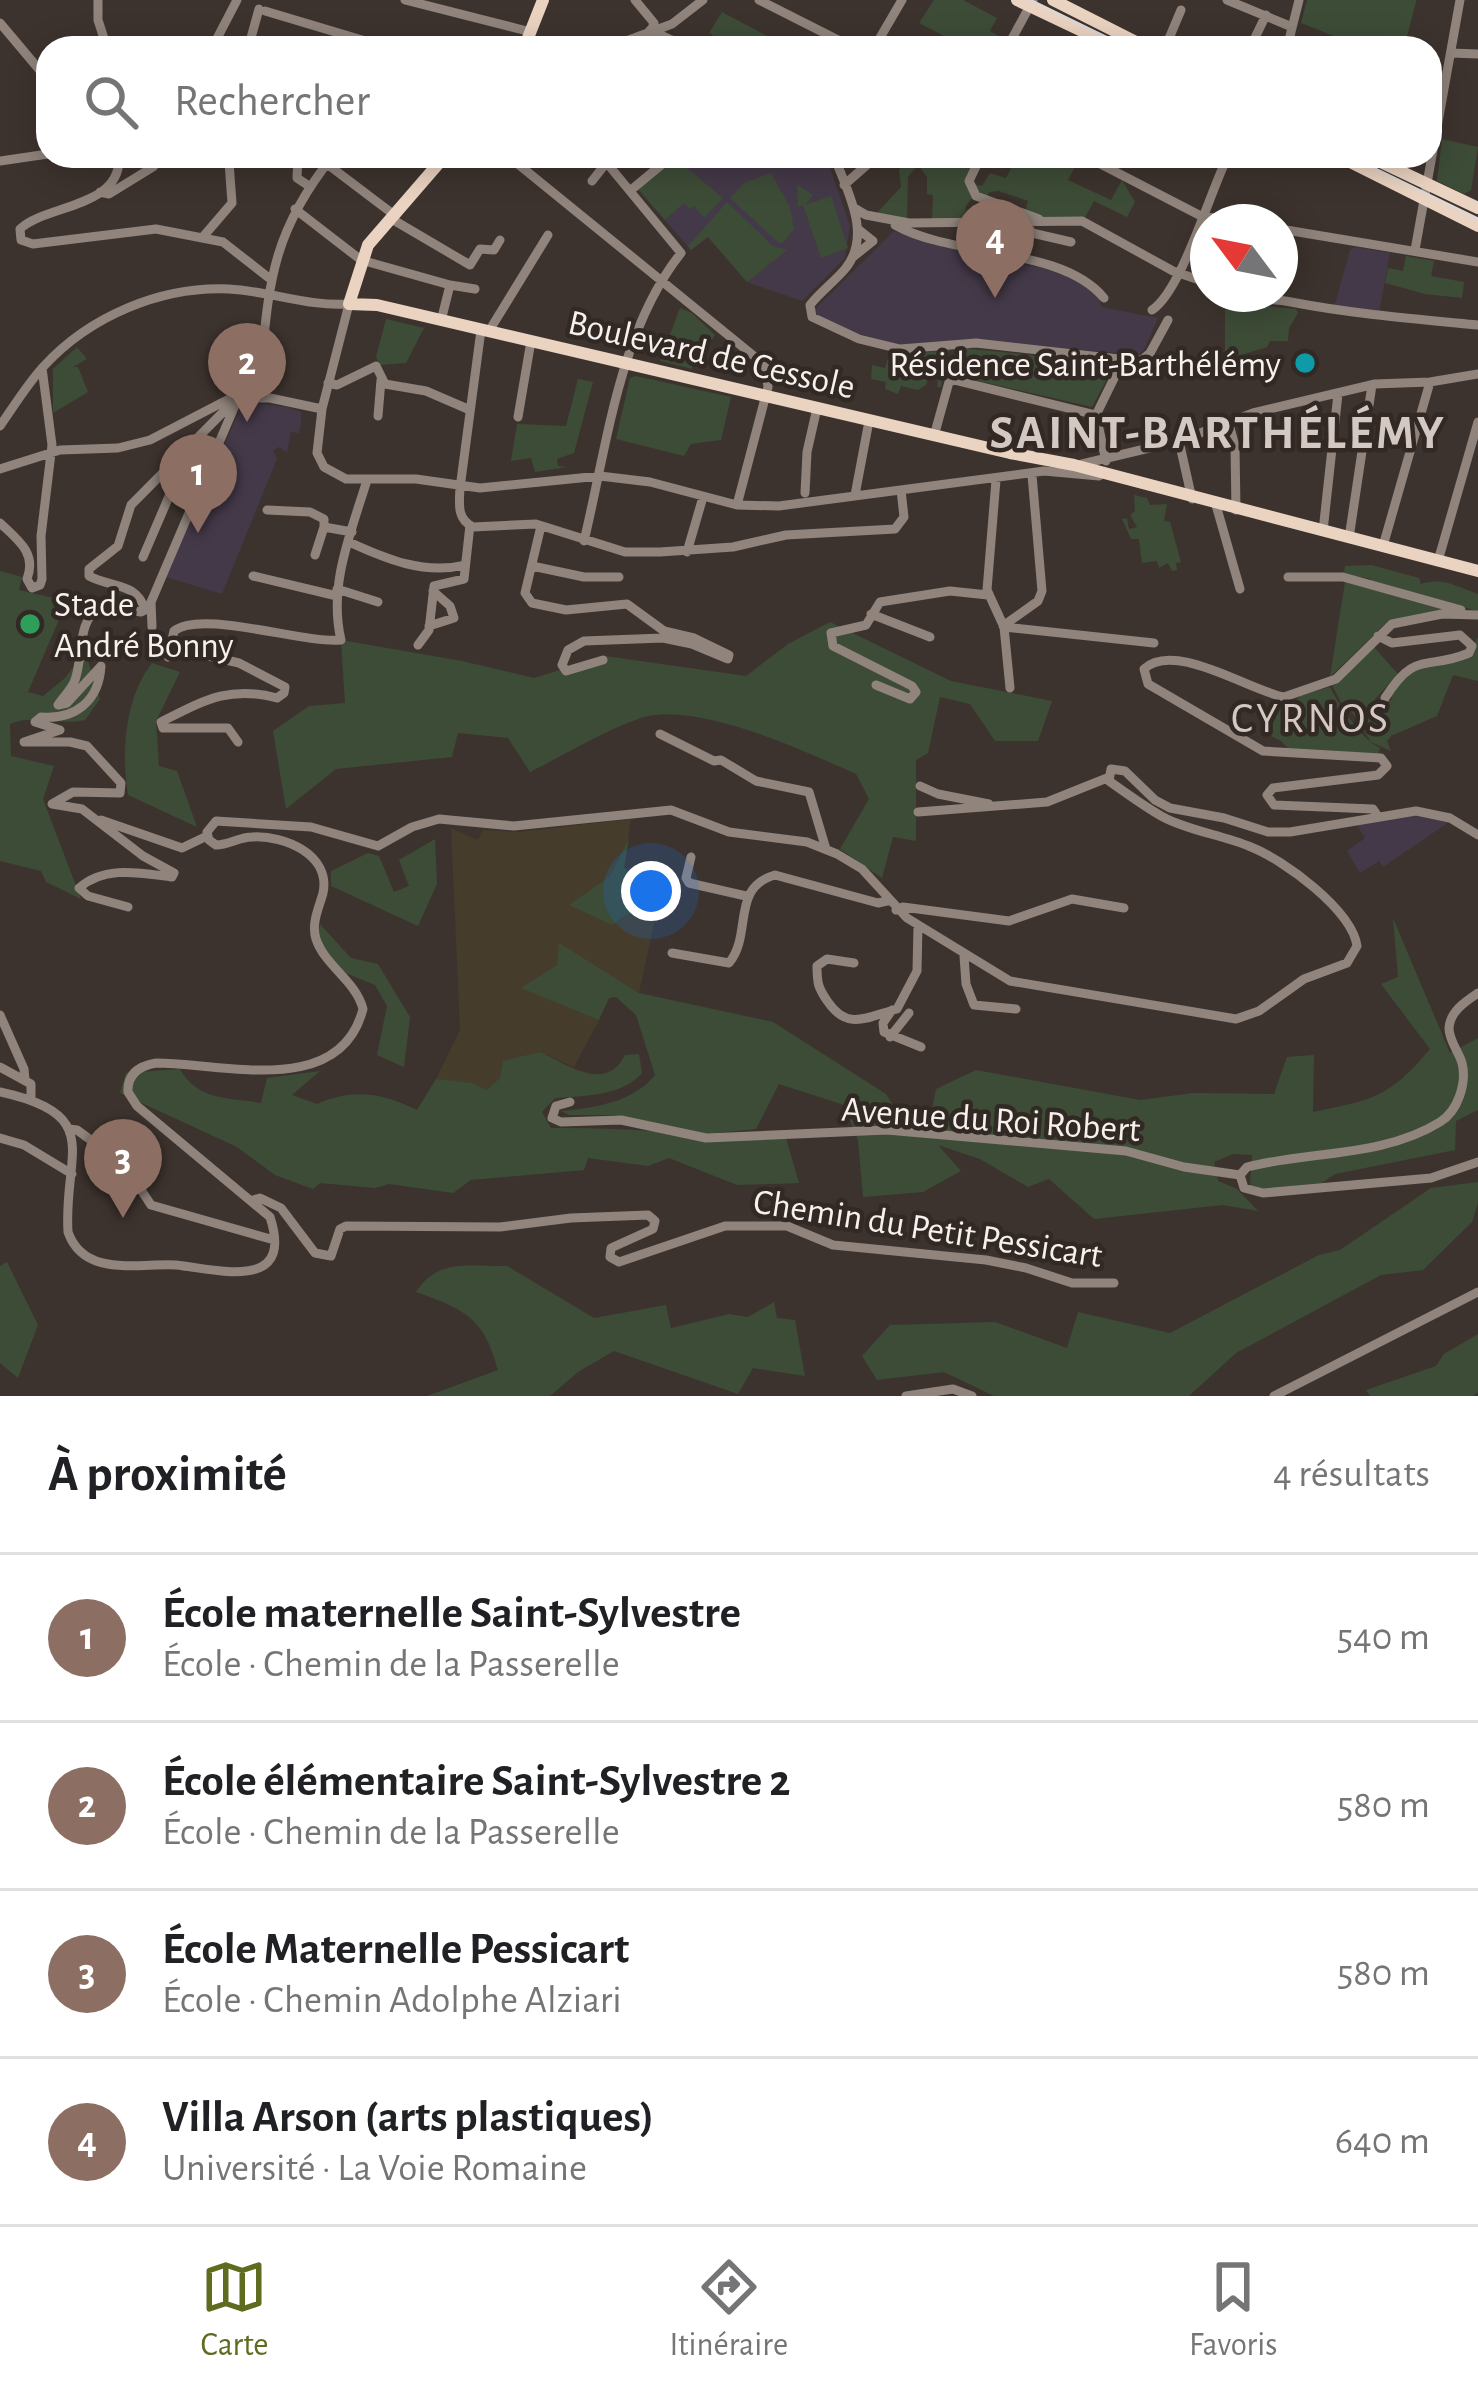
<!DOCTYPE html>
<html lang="fr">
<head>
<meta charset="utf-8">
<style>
	:root { --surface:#fff; --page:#f6f6f6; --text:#202124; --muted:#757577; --line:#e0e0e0; --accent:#5f6b1e }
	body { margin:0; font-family:"Alegreya Sans",sans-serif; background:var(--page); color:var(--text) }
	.compass { position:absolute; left:1190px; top:204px; width:108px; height:108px; border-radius:50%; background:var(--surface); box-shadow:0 6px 30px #0003; rotate:302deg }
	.you { position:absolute; left:651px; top:891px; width:42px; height:42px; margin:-30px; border:9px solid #fff; border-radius:50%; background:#1a73e8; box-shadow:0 0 0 18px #1a73e833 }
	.badge { display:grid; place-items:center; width:78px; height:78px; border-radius:50%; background:var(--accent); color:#fff; font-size:39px; font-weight:700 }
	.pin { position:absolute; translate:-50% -99px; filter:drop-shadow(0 3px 6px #0008) }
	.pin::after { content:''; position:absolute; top:63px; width:42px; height:36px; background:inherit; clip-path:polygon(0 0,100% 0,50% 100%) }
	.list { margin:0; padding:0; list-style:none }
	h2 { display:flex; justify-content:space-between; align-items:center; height:156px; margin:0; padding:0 48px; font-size:51px }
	h2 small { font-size:39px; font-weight:400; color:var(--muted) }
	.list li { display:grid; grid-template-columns:78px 1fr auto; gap:36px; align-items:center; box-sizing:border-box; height:168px; padding:0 48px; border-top:3px solid var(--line) }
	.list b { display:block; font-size:45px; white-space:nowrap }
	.list p { margin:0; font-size:39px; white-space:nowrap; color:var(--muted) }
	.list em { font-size:39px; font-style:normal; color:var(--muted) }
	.icon { flex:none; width:66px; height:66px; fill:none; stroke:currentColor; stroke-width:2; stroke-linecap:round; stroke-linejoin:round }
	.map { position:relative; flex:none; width:1478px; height:1396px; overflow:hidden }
	.search { position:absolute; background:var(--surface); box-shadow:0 6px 30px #0003; left:36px; right:36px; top:36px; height:132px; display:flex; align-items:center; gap:30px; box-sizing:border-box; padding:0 42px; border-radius:36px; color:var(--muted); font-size:45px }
	.sheet { height:828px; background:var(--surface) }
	nav { display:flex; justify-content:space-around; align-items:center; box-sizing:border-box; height:168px; border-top:3px solid var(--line); background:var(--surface); font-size:33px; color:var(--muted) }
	nav a { display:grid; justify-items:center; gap:6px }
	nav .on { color:var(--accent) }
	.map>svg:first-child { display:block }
</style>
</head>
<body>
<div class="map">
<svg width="1478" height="1396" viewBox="0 0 1478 1396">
	<rect width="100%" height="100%" fill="#3d332e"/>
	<!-- commercial -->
	<path fill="#453c2b" d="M631,819L624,868L637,877L638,907L657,910L639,993L559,944L588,1014L599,1020L574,1067L540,1052L487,1090L436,1079L460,1030L451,828L478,840L483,830L519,832Z"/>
	<!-- education -->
	<path fill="#443948" d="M679,156H826L850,226L845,258L802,301L747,282L708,237L691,250L637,188Z
		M894,231L934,245L1000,255L1022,265L1041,267L1088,284L1099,297L1101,307L1158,318L1144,350L1138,355L968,339L898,345L842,329L816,313L817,307Z
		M1355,247L1390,253L1379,313L1334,308L1350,250Z
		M246,402L287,407L301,412V423L299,433L291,432L287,452L279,447L273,450L277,459L222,594L166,577L242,405Z
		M1413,816L1449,822L1383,867L1379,861L1360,873L1347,851L1365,838L1356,824Z"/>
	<!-- green -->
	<path fill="#3d4c37" d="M934,0H963L997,18L990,31L1004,39L1000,48H967L919,23Z
		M1307,0H1416V2L1404,48H1364L1301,23Z
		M722,12L790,48H720V40L709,33Z
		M1442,139L1478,147L1471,190L1464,194L1437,181Z
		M914,156H979L966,176L973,197L966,206L965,219L932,220L933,195L927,194V177L918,165L908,177L907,220L877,213L901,187L899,170Z
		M1013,156H1073L1078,161L1068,180L1111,200L1122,180L1135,202L1127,217L1094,201L1084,219L1047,218L1025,212L1028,201L999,191L989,192L986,199L977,194L974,184L982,186L990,173L1006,178L1016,158Z
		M676,159L723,198L704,218L694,206L690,209L684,203L665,220L637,188Z
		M771,173L790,207L794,229L784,242L779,243L730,198L744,183Z
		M797,184L813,195L805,205L831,196L848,248L821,258L803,205L798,207Z
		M727,202L773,246L787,250L747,282L708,237L691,250L688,246Z
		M1406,256L1434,261L1431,276L1464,282L1462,298L1425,294L1385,283L1388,268L1403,271Z
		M1225,294L1265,306L1296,309L1298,313L1289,328L1288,341H1270L1267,347L1225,360Z
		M680,308L692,313L715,335L702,354L697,353L692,369L660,361Z
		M386,319L424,328L406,363L380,365L376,357Z
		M77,347L87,359L73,367H78L88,392L53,413V369Z
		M963,348L1113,364L1114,366L1092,407L957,376Z
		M949,350L945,369L933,367L931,373L943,376L941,387H937L938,378L928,376L926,385L918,390L901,386L898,394L885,389L886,382L871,379L872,365L885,368L890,352L894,366L903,368L908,354Z
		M636,376L731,397L721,440L691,444L684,456L616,439L630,378Z
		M578,379L593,382L574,453L557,459L558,466L568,467L535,472L531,458L511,461L517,424L566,426Z
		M1134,495L1147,498L1150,505L1167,504L1164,521L1170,522L1181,562L1176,563L1177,570L1172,571L1168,563L1159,568L1157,561L1142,563L1139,539H1131L1122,519L1127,518L1129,529L1137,527L1130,515L1135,511Z
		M1371,565L1419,578L1421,584C1445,577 1456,587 1478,594V611L1370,584L1371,579L1344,574L1345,566Z
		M0,571L22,577L19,590L67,601L28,692L43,696L65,678L85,651L100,699L85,720C59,726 32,714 10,724L11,756L54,766L43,799L81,899L46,882L41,871L0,861Z
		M1345,582L1458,611L1385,624L1330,677Z
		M830,622L951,681L1052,701L1038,741H995L970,704L940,697L928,753L916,760V841L893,837L882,878L840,849L869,799L856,774C804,751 695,700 641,718C603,731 566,754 530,772L508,738L458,733L452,757L336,769L286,809L273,731L309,706L345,703L341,640L462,661L534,678L605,656L746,676L788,644Z
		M1478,637V681L1453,675L1437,716L1391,736L1387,741L1391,751L1371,742L1351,711L1345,710L1332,685L1373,646L1398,674L1375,699L1378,705L1393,699L1389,694L1417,667L1467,659Z
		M152,663L180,672L156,721L159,766L177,771L197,827L128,795C121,753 125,697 152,663Z
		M1330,687C1339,705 1362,740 1380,748L1378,754L1290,750L1281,741L1264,733L1279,701L1296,700L1301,695Z
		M629,838L624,868L637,877V907L612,925L569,905L610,876Z
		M435,839L437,884L418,926L331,886V871L368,853L379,856L394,892L409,886L399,860Z
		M1393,918L1450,1053L1478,1038V1110L1456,1121L1455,1150L1335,1174L1322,1183L1259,1189L1250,1184L1252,1155L1233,1154L1214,1162L1218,1181L1237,1189L1258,1211L1223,1205L1094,1219L1049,1179L1028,1187L980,1159L938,1145L961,1171L923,1192L863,1197L858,1140L844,1105L779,1084L756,1129L705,1134L615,1115H569L561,1111C594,1108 634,1102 655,1075L636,1015L616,997L609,998L599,1020L521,988L557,965L559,943L639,993L773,1022L886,1094L895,1109H932L936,1089L976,1070L1140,1100L1193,1093L1274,1094L1287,1057L1314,1055L1313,1112C1373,1100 1390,1097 1430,1049L1381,984L1398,977Z
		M320,924L351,958L378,964L410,1017L404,1067L377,1055L387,1006L375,985L343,972L318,940Z
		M540,1052C568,1065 606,1093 625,1055L639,1054L642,1073C623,1096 583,1096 555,1098L542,1112L551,1128C630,1127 708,1136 786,1138L799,1183L737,1185L669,1158L648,1166L588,1158L584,1170L471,1180L453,1193L389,1184L375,1188L320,1183L313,1189L275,1175L237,1147L120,1093L126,1073L180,1069C198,1101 227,1097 261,1103L267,1078L320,1071L292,1095L317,1104C354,1088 382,1093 417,1110L436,1079L472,1083L487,1090L500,1078L503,1061Z
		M1478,1182V1203L1472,1222L1423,1270L1381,1275L1236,1353L1189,1396H994L944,1372L877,1380L862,1356L890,1325L995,1322L1067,1348L1078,1312L1170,1333L1319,1255L1340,1250L1431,1188Z
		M7,1262L38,1325L18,1378L0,1363V1266Z
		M507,1266L594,1318L666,1305L671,1328L729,1314L748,1317L774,1302L777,1318L795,1320L805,1376L753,1368L738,1394L614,1351L578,1372L550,1396H295H427L498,1370C484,1317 464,1309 416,1292C438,1258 468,1267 507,1266Z
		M1478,1334V1392L1473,1396H1370L1366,1390L1436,1366L1444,1354Z"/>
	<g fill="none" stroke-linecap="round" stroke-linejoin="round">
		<!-- minor -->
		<path stroke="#90847c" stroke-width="9" d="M98,0V20L107,48
			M405,0L531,32
			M635,0L654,23L645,48
			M759,0L854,48
			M1227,0L1292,27
			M265,11L389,48
			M0,23L48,80
			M650,30L689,48
			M249,45L259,9
			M212,48L237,0
			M607,48L672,24L703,0
			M874,48L902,0
			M1007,48L1033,0
			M1165,48L1181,10
			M1250,48L1266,15
			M1287,48L1299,0
			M1451,53L1478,54
			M119,156C122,208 47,204 20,229L21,240L33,244L156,229L223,242L269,278
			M298,156L297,178L309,186
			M508,156L765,365L768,387L737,505
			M834,156C847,191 873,235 845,269C834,282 820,292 810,305L812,317L859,339L900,349L976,343L1119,359L1120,366L1096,415L1106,461
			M981,156L969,181L976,196L1039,219
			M1085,156L1201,216L1240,222
			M0,161L48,154
			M327,164L393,214
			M592,181L607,162
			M844,185L877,156
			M631,190L672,156
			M100,192L109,194L153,167L163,156
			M854,208L866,215L909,223L1082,221L1173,271L1208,283
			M295,209L361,260L450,285L441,321
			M390,218L470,265L480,249L494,250L500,240
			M1025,221L1032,233L1071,242
			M895,225C953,258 1061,246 1104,298
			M1280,229L1478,262
			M202,238L232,203L229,162
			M1415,250L1460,0
			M853,257L873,241L858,229
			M450,285L475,289
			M1236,294C1260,301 1271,298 1291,302C1353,314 1415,319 1478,325
			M1152,310C1182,290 1209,194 1228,156
			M481,330L460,488C459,505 457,519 473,527L536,524L625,552H660L733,547L786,535L895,529L904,517L901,490
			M489,331L548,235
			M1119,359L1142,360L1150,353L1168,320
			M328,383L337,385L376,366L385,384L426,391L470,410
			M258,397C269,296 265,240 333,156
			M378,416L381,380
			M518,417L531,341
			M1228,421L1235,446L1236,510
			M0,426C14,406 28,383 44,366C90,316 161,286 229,289C269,291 309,307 349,304L322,409L317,453L324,467L346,479H416L480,488L600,476L650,482L737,505L779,506L1044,471L1099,476
			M934,436L949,382L954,380L1096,415
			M1179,441L1192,499
			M1082,464L1179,441L1253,413L1375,384L1430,382L1478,374
			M0,469L60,450L118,448L150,440L231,398H270L322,409
			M996,480L987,590L1004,627
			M805,493L807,452L817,408
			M855,495L869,421
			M1216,505L1240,589
			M267,510L310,512L324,519V527L352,532
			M0,523C18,540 37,553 27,579L32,588
			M541,526L525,593L532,603L566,610L627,604L664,631L694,638L729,655L728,659L692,644L663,638L584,641L568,650L562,665L566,671L603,660
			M1323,531L1338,394
			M1349,538L1372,385
			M584,541C607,446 619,331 681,253L601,156
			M349,542C386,559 424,575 465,565
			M1383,546L1430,382
			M687,552L703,497
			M315,555L324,527
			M143,557L188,452
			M1438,561L1478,422
			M532,566L584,577H619
			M253,576L337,596
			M1288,577H1343L1461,610
			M32,588L40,585L42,579L41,536L52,445L42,368
			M337,589L378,602
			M871,614L930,637
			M429,626L454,618L450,606L433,591
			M1003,626L1038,601L1042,591L1032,475
			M152,627L151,602L236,403
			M1004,627L1154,643
			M1004,627L1010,688
			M1378,636L1392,643L1460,635L1472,646L1469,653C1426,671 1416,649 1385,698
			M418,645L429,630L434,586L464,579L470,525
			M876,685L910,699L916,692L912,686L833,646L831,633L866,625L880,602L950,591L988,595
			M660,734L714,761L721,760L756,781L809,792L826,849
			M238,742L228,728H163L161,722C203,701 229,685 277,698L284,693L285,687L239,663L187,651L168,657L174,631C202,609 303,644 341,640C328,585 351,533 367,480
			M920,786L938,794L989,804
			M918,812L1047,802L1107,778
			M1377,815L1373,809L1274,805L1267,795L1273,788L1378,775L1387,766L1381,758L1263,751L1148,684L1144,669C1174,640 1250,691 1284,697L1336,679L1392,624L1442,614L1478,615
			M101,820L182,848L207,836
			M691,857L686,878L689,883L746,896
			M128,907L88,896L79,888C105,865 140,873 172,877L174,873L143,856L82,809L52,804L73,792L120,793L121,783L87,746L70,742H24L60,730L35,722L41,717C75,720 99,701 101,666L67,703L58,705C63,697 72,689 75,680C84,654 76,622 101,605L141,612L145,610C137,582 111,588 89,576V569L118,546L131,505L238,397
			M896,910L903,907L1009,921L1072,899L1124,908
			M672,953L729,963C753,934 730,888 775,875L878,903L887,901
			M964,956L966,984L974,1005L1016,1009
			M854,963L827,959L817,966C817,983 818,988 828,1002C848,1031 867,1017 897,1009L917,971L918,925
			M892,1010L883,1023L884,1032L921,1047
			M0,1015L24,1069L25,1080
			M890,1037L909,1013
			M0,1067L31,1084V1099
			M0,1092C106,1115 63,1154 68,1232C84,1278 139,1263 176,1265C216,1269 295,1293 270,1217L137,1106L128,1092C127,1074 139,1066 156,1063C222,1063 340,1099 363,1009C356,981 325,966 316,939C311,923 319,908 323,893C331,855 285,835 252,837C239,837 229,845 216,845L209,840L207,832L216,821L311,827L378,846L412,827L439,819L514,826L671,810L729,832L807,842L837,854L862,869L907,918L1010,981L1236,1019L1259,1011L1304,979L1347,963L1357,946C1352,910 1284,860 1251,847C1223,835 1189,831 1163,817C1145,807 1126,793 1109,781L1111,769L1125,771L1155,800L1170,808L1224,818L1268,832H1290L1416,811L1450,818L1478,835
			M570,1102L556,1106L552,1118L561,1122L621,1120L706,1138L887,1130L1126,1151L1184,1167L1240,1175
			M69,1129L77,1130L124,1164L151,1205L274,1240
			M0,1138L24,1145L72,1174
			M1240,1175L1247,1167C1310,1151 1384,1157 1440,1122C1458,1111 1467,1083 1462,1063C1459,1052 1449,1041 1449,1028C1450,1011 1466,1001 1478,993
			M1240,1175L1244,1188L1263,1193L1431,1178L1478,1162
			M253,1200L260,1198L281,1208L315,1253L331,1256L340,1229L346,1226L500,1227L571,1218L648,1215L655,1221L653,1229L611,1248L610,1257L619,1262L725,1226H787L833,1245L986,1260L1026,1268L1072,1283H1114
			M906,1396L953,1389L972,1396
			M1274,1396L1478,1292"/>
		<!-- major -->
		<path stroke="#ebd3c1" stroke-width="12" d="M1017,0L1118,48
			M1053,0L1148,48
			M524,48L543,0
			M445,156L368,245L349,304L377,305L1010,453L1074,465L1478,571
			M1338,156L1478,226
			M1368,156L1478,208"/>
		<!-- tram -->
		<path stroke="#ded7d4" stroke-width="3" d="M1030,0L1128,48
			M1349,156L1478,219"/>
	</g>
	<!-- markers -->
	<circle fill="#0f9aa8" stroke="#322924" stroke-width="4.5" cx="1305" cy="363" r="12"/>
	<circle fill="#2e9e5b" stroke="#322924" stroke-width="4.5" cx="30" cy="624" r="12"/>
	<g text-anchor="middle" stroke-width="9" stroke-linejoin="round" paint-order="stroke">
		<!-- street labels -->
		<g font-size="36" fill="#f7f1ee" stroke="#322924">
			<text transform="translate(712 353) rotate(13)" y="13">Boulevard de Cessole</text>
			<text transform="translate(991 1118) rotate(4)" y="13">Avenue du Roi Robert</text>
			<text transform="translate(928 1227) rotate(9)" y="13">Chemin du Petit Pessicart</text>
		</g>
		<!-- poi labels -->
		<g font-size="36" fill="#f7f1ee" stroke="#322924" text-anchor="end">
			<text x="1281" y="376">Résidence Saint-Barthélémy</text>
			<text x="54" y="616" text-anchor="start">Stade<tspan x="54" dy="41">André Bonny</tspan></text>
		</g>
		<!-- quarter labels -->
		<g font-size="42" letter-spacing="3" fill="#d4c8c2" stroke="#322924">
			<text x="1311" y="732">CYRNOS</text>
		</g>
		<!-- district labels -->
		<g font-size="48" font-weight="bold" letter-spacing="3" fill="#d4c8c2" stroke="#322924">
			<text x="1218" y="448">SAINT-BARTHÉLÉMY</text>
		</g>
	</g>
</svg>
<svg class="compass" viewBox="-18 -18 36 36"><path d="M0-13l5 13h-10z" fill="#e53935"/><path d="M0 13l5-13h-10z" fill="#757577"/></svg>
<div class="you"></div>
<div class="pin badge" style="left:198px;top:533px;background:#8d6e63">1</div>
<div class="pin badge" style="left:247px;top:422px;background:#8d6e63">2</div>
<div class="pin badge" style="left:123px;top:1218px;background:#8d6e63">3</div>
<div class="pin badge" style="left:995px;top:298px;background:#8d6e63">4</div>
<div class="search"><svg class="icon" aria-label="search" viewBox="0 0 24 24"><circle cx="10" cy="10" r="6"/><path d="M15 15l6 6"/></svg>Rechercher</div>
</div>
<section class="sheet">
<h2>À proximité<small>4 résultats</small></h2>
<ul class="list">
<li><span class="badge" style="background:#8d6e63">1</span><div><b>École maternelle Saint-Sylvestre</b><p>École · Chemin de la Passerelle</p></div><em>540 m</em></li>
<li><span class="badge" style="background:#8d6e63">2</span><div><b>École élémentaire Saint-Sylvestre 2</b><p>École · Chemin de la Passerelle</p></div><em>580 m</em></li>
<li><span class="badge" style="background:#8d6e63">3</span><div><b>École Maternelle Pessicart</b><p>École · Chemin Adolphe Alziari</p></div><em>580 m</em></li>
<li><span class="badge" style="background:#8d6e63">4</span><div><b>Villa Arson (arts plastiques)</b><p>Université · La Voie Romaine</p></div><em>640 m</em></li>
</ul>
</section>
<nav>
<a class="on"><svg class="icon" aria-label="map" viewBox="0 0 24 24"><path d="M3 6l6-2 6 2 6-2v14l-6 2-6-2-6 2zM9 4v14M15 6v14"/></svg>Carte</a>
<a><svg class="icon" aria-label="directions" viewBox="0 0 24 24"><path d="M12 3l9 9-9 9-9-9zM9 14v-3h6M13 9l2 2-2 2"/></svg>Itinéraire</a>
<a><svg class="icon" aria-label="saved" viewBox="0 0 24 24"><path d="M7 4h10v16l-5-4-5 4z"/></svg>Favoris</a>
</nav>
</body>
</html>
